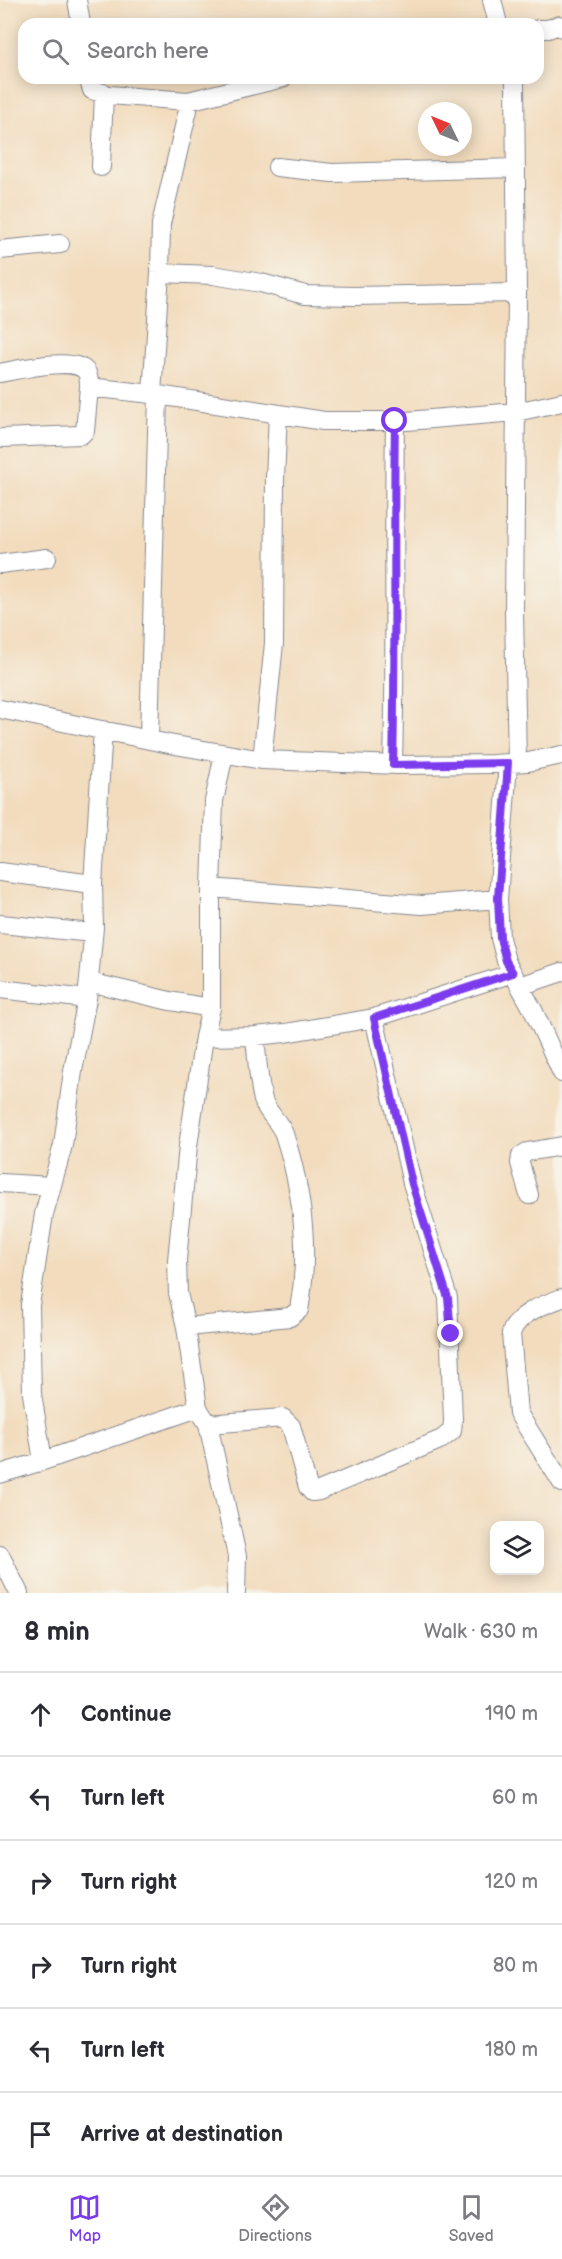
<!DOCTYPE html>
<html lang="en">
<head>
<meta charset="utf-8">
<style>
	:root { --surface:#fff; --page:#f2f2f3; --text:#2b2b33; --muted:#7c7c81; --line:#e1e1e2; --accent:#7c3aed }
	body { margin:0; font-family:"Balsamiq Sans",sans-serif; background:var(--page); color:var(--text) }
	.controls { position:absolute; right:18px; bottom:18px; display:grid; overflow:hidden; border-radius:12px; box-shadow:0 3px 15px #0003 }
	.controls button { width:54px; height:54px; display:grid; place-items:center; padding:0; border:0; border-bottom:2px solid var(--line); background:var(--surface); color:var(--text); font:30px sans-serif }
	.compass { position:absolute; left:418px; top:102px; width:54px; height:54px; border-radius:50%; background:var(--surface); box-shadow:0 3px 15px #0003; rotate:313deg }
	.stop { position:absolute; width:18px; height:18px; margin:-14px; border:4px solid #7c3aed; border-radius:50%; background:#fff }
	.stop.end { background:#7c3aed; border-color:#fff; box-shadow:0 2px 6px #0008 }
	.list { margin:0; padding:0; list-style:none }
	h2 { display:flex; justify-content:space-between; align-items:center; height:78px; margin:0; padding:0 24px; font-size:26px }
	h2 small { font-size:20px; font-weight:400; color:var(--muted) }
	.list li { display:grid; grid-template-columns:39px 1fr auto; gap:18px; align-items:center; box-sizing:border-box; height:84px; padding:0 24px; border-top:2px solid var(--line) }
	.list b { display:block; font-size:22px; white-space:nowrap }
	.list em { font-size:20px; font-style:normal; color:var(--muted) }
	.icon { flex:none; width:33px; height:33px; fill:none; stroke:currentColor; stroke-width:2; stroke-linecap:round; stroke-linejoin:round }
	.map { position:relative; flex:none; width:562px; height:1593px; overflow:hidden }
	.search { position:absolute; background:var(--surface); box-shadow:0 3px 15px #0003; left:18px; right:18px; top:18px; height:66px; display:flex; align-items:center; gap:15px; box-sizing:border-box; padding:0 21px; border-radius:18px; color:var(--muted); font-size:22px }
	.sheet { height:582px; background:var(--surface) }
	nav { display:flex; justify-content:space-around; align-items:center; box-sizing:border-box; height:84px; border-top:2px solid var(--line); background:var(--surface); font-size:16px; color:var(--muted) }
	nav a { display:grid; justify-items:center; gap:3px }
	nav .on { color:var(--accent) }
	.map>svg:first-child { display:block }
</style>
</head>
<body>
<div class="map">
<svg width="562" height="1593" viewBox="0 0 562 1593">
	<rect width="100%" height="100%" fill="#f7f3e8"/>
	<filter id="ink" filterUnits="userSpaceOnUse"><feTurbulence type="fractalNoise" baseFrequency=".0167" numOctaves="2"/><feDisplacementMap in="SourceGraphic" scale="12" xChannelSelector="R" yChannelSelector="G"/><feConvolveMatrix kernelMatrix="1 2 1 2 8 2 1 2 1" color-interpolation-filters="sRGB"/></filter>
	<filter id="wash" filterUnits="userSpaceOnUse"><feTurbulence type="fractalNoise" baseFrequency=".008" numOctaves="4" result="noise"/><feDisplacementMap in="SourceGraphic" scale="24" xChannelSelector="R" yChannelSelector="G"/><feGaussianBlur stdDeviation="1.35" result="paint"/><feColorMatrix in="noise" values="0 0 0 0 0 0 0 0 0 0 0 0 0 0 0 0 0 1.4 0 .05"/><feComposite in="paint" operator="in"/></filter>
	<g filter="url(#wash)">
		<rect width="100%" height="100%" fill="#f2dcbd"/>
	</g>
	<g filter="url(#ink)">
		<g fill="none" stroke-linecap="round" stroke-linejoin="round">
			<!-- minor casing -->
			<g stroke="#86868e" stroke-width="20">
				<path id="minor" d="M77,0L81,24
					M492,0L498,24
					M538,29H548L559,25L562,28
					M88,78L92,90L109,95L188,101L283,78
					M515,78L517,293L514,611L517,763
					M101,167L104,93
					M277,167L332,173L516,168
					M0,250L60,244
					M160,273L213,275L261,283L305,295L354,296L517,293
					M0,373C17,370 78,355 87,373C89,377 89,383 89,387L152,394L324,421H407L516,412L562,402
					M152,394L160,273L161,224L188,110V101
					M2,438L81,435L85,431L89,387
					M0,564L47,558
					M0,709L169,744L262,760L399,765L492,764L528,762L562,755
					M149,739L158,395
					M224,754L214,801L211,888V1008L204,1037L188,1146L177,1260L178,1293L186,1327L198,1408L208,1424L237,1556L236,1593
					M262,760L274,643L275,478L278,414
					M508,763L498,899L500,938L506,961L533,1010L562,1073
					M393,765C396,650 393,536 395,421
					M0,872L93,884
					M211,888L422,905L498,899
					M0,924L93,933
					M89,982L170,1001L211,1008
					M520,986L562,972
					M0,989L87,999
					M204,1037L255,1036L285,1033L374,1018L513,973
					M0,1183L52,1186
					M529,1195L520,1163L521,1156L527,1152L562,1146
					M562,1298C543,1305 518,1313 511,1333L518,1413L562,1483
					M186,1327L290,1317L299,1310C310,1250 303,1192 284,1134C279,1121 267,1113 263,1100C258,1079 257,1057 255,1036
					M208,1424L283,1418L291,1426L308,1487L312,1492L319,1491L442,1439L452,1431L453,1420L448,1298L412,1183L374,1018
					M43,1461L32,1394L30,1305L44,1214L63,1145L73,1071L87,999L94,928L93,884L103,730
					M0,1474L43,1461L198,1408
					M0,1555L19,1593"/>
			</g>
			<!-- minor -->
			<use href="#minor" stroke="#fff" stroke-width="18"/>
		</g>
	</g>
	<g fill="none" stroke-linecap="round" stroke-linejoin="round" filter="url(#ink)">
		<!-- route -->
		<path stroke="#7c3aed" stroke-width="8" d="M395,421C393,536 396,650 393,765L508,763L498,898L500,938L506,961L513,973L374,1018L412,1184L448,1298L451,1334"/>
	</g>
</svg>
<div class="controls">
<button><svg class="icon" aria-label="layers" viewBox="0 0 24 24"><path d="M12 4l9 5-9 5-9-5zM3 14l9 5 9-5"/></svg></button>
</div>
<svg class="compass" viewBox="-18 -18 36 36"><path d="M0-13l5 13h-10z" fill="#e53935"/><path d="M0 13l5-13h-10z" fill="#7c7c81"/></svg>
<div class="stop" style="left:395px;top:421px"></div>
<div class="stop end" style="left:451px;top:1334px"></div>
<div class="search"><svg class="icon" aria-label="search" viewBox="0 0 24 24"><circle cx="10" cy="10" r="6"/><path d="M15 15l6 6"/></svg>Search here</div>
</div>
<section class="sheet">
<h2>8 min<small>Walk · 630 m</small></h2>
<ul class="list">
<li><svg class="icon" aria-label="ahead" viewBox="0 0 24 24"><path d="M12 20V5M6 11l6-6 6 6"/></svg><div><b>Continue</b></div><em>190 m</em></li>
<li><svg class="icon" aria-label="left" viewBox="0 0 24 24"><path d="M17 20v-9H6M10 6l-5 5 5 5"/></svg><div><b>Turn left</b></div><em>60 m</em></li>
<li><svg class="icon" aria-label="right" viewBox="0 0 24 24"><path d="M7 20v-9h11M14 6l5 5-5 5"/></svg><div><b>Turn right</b></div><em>120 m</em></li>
<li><svg class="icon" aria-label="right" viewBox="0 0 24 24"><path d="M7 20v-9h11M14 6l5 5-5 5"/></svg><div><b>Turn right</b></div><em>80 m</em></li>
<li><svg class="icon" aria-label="left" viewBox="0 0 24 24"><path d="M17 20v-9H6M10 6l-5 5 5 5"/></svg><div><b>Turn left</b></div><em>180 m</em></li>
<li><svg class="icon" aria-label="arrive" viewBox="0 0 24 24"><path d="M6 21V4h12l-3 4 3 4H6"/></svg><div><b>Arrive at destination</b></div></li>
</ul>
</section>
<nav>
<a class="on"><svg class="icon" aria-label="map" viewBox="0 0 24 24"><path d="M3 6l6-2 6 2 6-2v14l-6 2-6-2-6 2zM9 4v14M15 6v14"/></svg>Map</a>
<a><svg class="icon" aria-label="directions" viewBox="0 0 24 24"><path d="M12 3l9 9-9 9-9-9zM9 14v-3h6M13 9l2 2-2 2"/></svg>Directions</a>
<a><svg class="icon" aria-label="saved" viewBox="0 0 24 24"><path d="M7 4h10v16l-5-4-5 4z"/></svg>Saved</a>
</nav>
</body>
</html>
